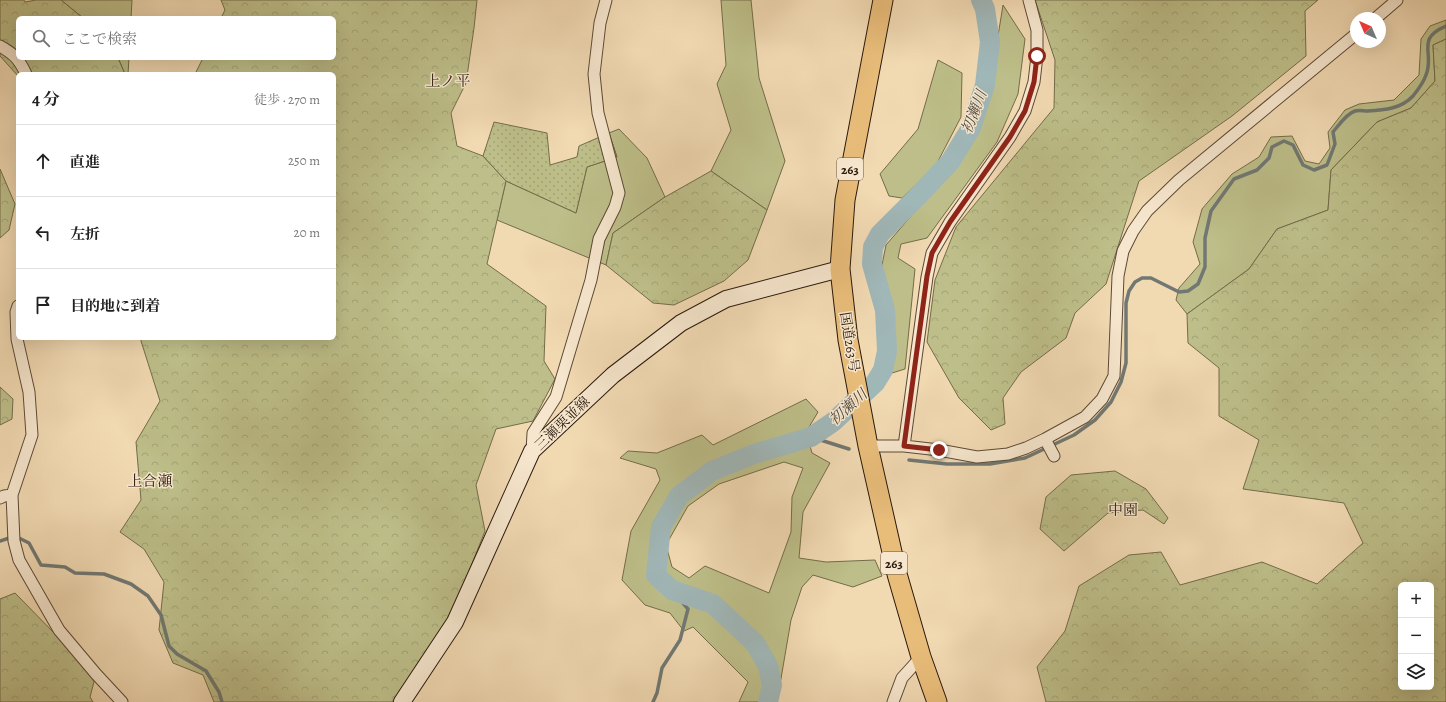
<!DOCTYPE html>
<html lang="ja">
<head>
<meta charset="utf-8">
<style>
	:root { --surface:#fff; --page:#f6f6f6; --text:#222; --muted:#767676; --line:#e0e0e0 }
	body { margin:0; font-family:Alegreya,"Noto Serif JP",serif; background:var(--page); color:var(--text) }
	.controls { position:absolute; right:12px; bottom:12px; display:grid; overflow:hidden; border-radius:6px; box-shadow:0 4px 16px #0002 }
	.controls button { width:36px; height:36px; display:grid; place-items:center; padding:0; border:0; border-bottom:1px solid var(--line); background:var(--surface); color:var(--text); font:20px sans-serif }
	.compass { position:absolute; left:1350px; top:12px; width:36px; height:36px; border-radius:50%; background:var(--surface); box-shadow:0 4px 16px #0002; rotate:316deg }
	.stop { position:absolute; width:12px; height:12px; margin:-9px; border:3px solid #8f2418; border-radius:50%; background:#fff }
	.stop.end { background:#8f2418; border-color:#fff; box-shadow:0 1px 4px #0008 }
	.list { margin:0; padding:0; list-style:none }
	h2 { display:flex; justify-content:space-between; align-items:center; height:52px; margin:0; padding:0 16px; font-size:17px }
	h2 small { font-size:13px; font-weight:400; color:var(--muted) }
	.list li { display:grid; grid-template-columns:26px 1fr auto; gap:12px; align-items:center; box-sizing:border-box; height:72px; padding:0 16px; border-top:1px solid var(--line) }
	.list b { display:block; font-size:15px; white-space:nowrap }
	.list em { font-size:13px; font-style:normal; color:var(--muted) }
	.icon { flex:none; width:22px; height:22px; fill:none; stroke:currentColor; stroke-width:2; stroke-linecap:round; stroke-linejoin:round }
	.map { position:relative; flex:none; width:1446px; height:702px; overflow:hidden }
	.search { position:absolute; background:var(--surface); box-shadow:0 4px 16px #0002; left:16px; top:16px; width:320px; height:44px; display:flex; align-items:center; gap:10px; box-sizing:border-box; padding:0 14px; border-radius:6px; color:var(--muted); font-size:15px }
	.panel { position:absolute; background:var(--surface); box-shadow:0 4px 16px #0002; left:16px; top:72px; width:320px; height:268px; border-radius:6px }
	.map>svg:first-child { display:block }
</style>
</head>
<body>
<div class="map">
<svg width="1446" height="702" viewBox="0 0 1446 702">
	<defs>
		<pattern id="forest-crowns" width="20" height="18" patternUnits="userSpaceOnUse"><rect width="20" height="18" fill="#bdbe89"/><path d="M2 6a3 3 0 1 1 6 0M12 15a3 3 0 1 1 6 0" fill="none" stroke="#a3a375"/></pattern>
		<pattern id="garden-dots" width="8" height="8" patternUnits="userSpaceOnUse"><rect width="8" height="8" fill="#bdbe89"/><path d="M2 2h.1M6 6h.1" fill="none" stroke="#a3a375" stroke-width="1.8" stroke-linecap="round"/></pattern>
	</defs>
	<rect width="100%" height="100%" fill="#f1d9b2"/>
	<filter id="stains"><feTurbulence type="fractalNoise" baseFrequency=".005" numOctaves="4"/><feColorMatrix values="0 0 0 0 .2 0 0 0 0 .09 0 0 0 0 .02 0 0 0 .5 -.17"/></filter>
	<radialGradient id="worn" r=".72"><stop offset=".6" stop-color="#630" stop-opacity="0"/><stop offset="1" stop-color="#630" stop-opacity=".3"/></radialGradient>
	<!-- green -->
	<path fill="#bdbe89" stroke="#746c4a" fill-rule="evenodd" d="M61,0H132L131,18H83Z
		M721,0H751L759,78L785,161L767,210L711,171L731,130L717,84L726,65Z
		M1003,5L1025,39L1018,94L997,142L927,238L901,244L898,258L915,269L905,369L892,373L893,311L881,270L886,245L955,165L987,104Z
		M1446,20V39L1433,45L1435,81L1411,108L1377,122L1331,170L1328,210L1277,229L1249,269L1187,314L1176,300L1179,288L1200,264L1193,242L1202,209L1232,174L1259,157L1271,137L1292,136L1305,161L1319,164L1330,148L1328,132L1345,110L1359,104L1394,100L1419,75L1421,39L1430,26Z
		M118,58H129L128,74H125Z
		M938,60L962,73L961,117L935,167L902,198L889,196L880,174L918,129Z
		M619,129L647,158L665,197L613,233L606,265L497,220L506,181L576,213L587,167L617,157L609,133Z
		M806,399L818,412L806,432L812,453L830,463L803,512L799,558L826,562L875,560L882,576L853,587L813,575L802,587L791,620L777,702H739L748,682L693,627L684,631L670,613L645,605L622,580L631,531L660,480L656,469L620,458L628,451L657,453L702,435L713,445ZM784,462L803,468L792,497L791,532L769,593L705,566L689,578L672,567L666,545L688,506L719,484Z"/>
	<!-- forest -->
	<path fill="url(#forest-crowns)" stroke="#746c4a" fill-rule="evenodd" d="M0,0H24L25,2L36,0H61L83,18H18V58H118L125,74H18V76L0,56Z
		M221,0H477L474,28L466,83L451,113L457,146L483,156L506,181L487,264L546,306L544,361L555,379L533,421L496,429L476,485L485,531L450,619L392,702H214L203,675L173,663L159,630L164,582L144,549L120,532L141,500L136,442L160,401L141,341V338H334V74H195L203,58H334V18H221L225,10Z
		M1035,0H1318L1305,11L1306,56L1232,116L1139,181L1106,284L1075,313L1066,338L1021,372L1003,398L1005,424L991,430L959,398L927,342L935,280L956,227L1054,108L1055,60Z
		M1446,39V702H1046L1037,667L1065,631L1079,586L1129,555L1161,552L1180,585L1262,562L1317,584L1363,543L1344,503L1243,489L1259,440L1219,416V368L1188,343L1187,314L1249,269L1277,229L1328,210L1331,170L1377,122L1411,108L1435,81L1433,45ZM1401,585H1431V687H1401Z
		M0,169L15,204L9,230L0,238Z
		M711,171L767,210L748,260L724,281L674,305L653,303L606,265L613,233L665,197Z
		M0,387L13,399L12,419L0,425Z
		M1115,471L1146,489L1168,518L1164,524L1143,510L1108,513L1064,551L1040,529L1046,497L1071,475Z
		M15,593L60,639L95,678L90,697L93,702H0V599Z"/>
	<!-- garden -->
	<path fill="url(#garden-dots)" stroke="#746c4a" d="M494,122L547,133L550,165L577,157L579,146L609,133L617,157L587,167L576,213L506,181L483,156Z"/>
	<g fill="none" stroke-linecap="round" stroke-linejoin="round">
		<!-- stream -->
		<path stroke="#717873" stroke-width="3.5" d="M811,437L849,449
			M909,460L947,464H990L1025,458L1074,435L1095,420L1111,402L1121,382L1126,363V303L1129,291L1135,282L1142,278H1151L1179,292L1188,291L1198,284L1205,267V238L1211,211L1234,179L1257,170L1269,158L1272,147L1284,141L1293,145L1303,165L1314,170L1327,165L1335,144L1333,132C1339,125 1346,114 1355,111C1359,110 1364,111 1367,111C1384,110 1401,109 1413,96C1417,91 1424,81 1426,75C1435,53 1415,39 1446,26
			M0,541L15,536L29,543L41,565L65,567L75,573L104,574L131,584L148,596L161,615L169,646L177,654L206,671L219,692L222,702
			M653,702L657,693L662,668L680,640L688,609L672,590"/>
		<!-- river -->
		<path stroke="#a0b7b8" stroke-width="20" d="M768,702L772,685L768,666L755,643L713,604L672,590L656,575L661,527L679,496L712,471L754,454L811,437L833,422L875,383L883,370L887,351L885,310L872,264L873,247L880,234L918,196L950,162L971,128L985,85L990,42L985,9L981,0"/>
		<!-- minor casing -->
		<g stroke="#5c4a36" stroke-width="13">
			<path id="minor" d="M1376,18L1397,0
				M0,46C14,54 19,59 26,74
				M18,306L16,312L17,339L29,392L32,435L12,495L14,541L19,560L59,630L96,674L122,702
				M1045,439L1054,456
				M868,446H904L939,450L977,457L1008,454L1026,448L1045,439L1085,417L1102,399L1114,376L1118,276L1123,251L1133,231L1147,211L1179,180L1356,34
				M904,446L927,277L932,253L950,222L1010,137L1025,111L1034,82L1037,56V30L1029,0
				M532,451L533,433L556,397L591,280L599,239L615,207L619,193L598,113L594,74L600,23L606,0
				M0,498L4,496L12,495
				M893,702L902,678L921,657"/>
		</g>
		<!-- secondary casing -->
		<g stroke="#2b1a0c" stroke-width="18">
			<path id="secondary" d="M402,702L455,622L532,451L613,375L681,323L726,299L840,269"/>
		</g>
		<!-- trunk casing -->
		<g stroke="#2b1a0c" stroke-width="21">
			<path id="trunk" d="M883,0L845,200L840,269L848,340L868,446L897,574L921,657L937,702"/>
		</g>
		<!-- minor -->
		<use href="#minor" stroke="#f6e6cd" stroke-width="11"/>
		<!-- secondary -->
		<use href="#secondary" stroke="#f6e6cd" stroke-width="16"/>
		<!-- trunk -->
		<use href="#trunk" stroke="#e8bc79" stroke-width="19"/>
	</g>
	<g fill="none" stroke-linecap="round" stroke-linejoin="round">
		<!-- route -->
		<path stroke="#8f2418" stroke-width="5" d="M939,450L904,446L927,276L932,253L950,222L1010,137L1025,111L1034,82L1037,56"/>
	</g>
	<g text-anchor="middle" stroke-width="3" stroke-linejoin="round" paint-order="stroke">
		<!-- shield labels -->
		<g fill="#f6e6cd" stroke="#685746" stroke-width="1">
			<rect x="837" y="158" width="26" height="22" rx="3"/>
			<rect x="881" y="552" width="26" height="22" rx="3"/>
		</g>
		<g font-size="13" font-weight="bold" fill="#2b1a0c">
			<text x="850" y="174">263</text>
			<text x="894" y="568">263</text>
		</g>
		<!-- street labels -->
		<g font-size="14" fill="#2b1a0c" stroke="#f6e6cd">
			<text transform="translate(850 342) rotate(81)" y="5">国道263号</text>
			<text transform="translate(562 423) rotate(-44)" y="5">三瀬栗並線</text>
		</g>
		<!-- neighbourhood labels -->
		<g font-size="15" fill="#2b1a0c" stroke="#f6e6cd">
			<text x="448" y="86">上ノ平</text>
			<text x="150" y="486">上合瀬</text>
			<text x="1123" y="515">中園</text>
		</g>
		<!-- water labels -->
		<g font-size="15" font-style="italic" fill="#4e4940" stroke="#f6e6cd">
			<text transform="translate(974 112) rotate(-69)" y="5">初瀬川</text>
			<text transform="translate(848 407) rotate(-42)" y="5">初瀬川</text>
		</g>
	</g>
	<rect width="100%" height="100%" filter="url(#stains)"/>
	<rect width="100%" height="100%" fill="url(#worn)"/>
</svg>
<div class="controls">
<button>+</button>
<button>−</button>
<button><svg class="icon" aria-label="layers" viewBox="0 0 24 24"><path d="M12 4l9 5-9 5-9-5zM3 14l9 5 9-5"/></svg></button>
</div>
<svg class="compass" viewBox="-18 -18 36 36"><path d="M0-13l5 13h-10z" fill="#e53935"/><path d="M0 13l5-13h-10z" fill="#767676"/></svg>
<div class="stop" style="left:1037px;top:56px"></div>
<div class="stop end" style="left:939px;top:450px"></div>
<div class="search"><svg class="icon" aria-label="search" viewBox="0 0 24 24"><circle cx="10" cy="10" r="6"/><path d="M15 15l6 6"/></svg>ここで検索</div>
<section class="panel">
<h2>4 分<small>徒歩 · 270 m</small></h2>
<ul class="list">
<li><svg class="icon" aria-label="ahead" viewBox="0 0 24 24"><path d="M12 20V5M6 11l6-6 6 6"/></svg><div><b>直進</b></div><em>250 m</em></li>
<li><svg class="icon" aria-label="left" viewBox="0 0 24 24"><path d="M17 20v-9H6M10 6l-5 5 5 5"/></svg><div><b>左折</b></div><em>20 m</em></li>
<li><svg class="icon" aria-label="arrive" viewBox="0 0 24 24"><path d="M6 21V4h12l-3 4 3 4H6"/></svg><div><b>目的地に到着</b></div></li>
</ul>
</section>
</div>
</body>
</html>
